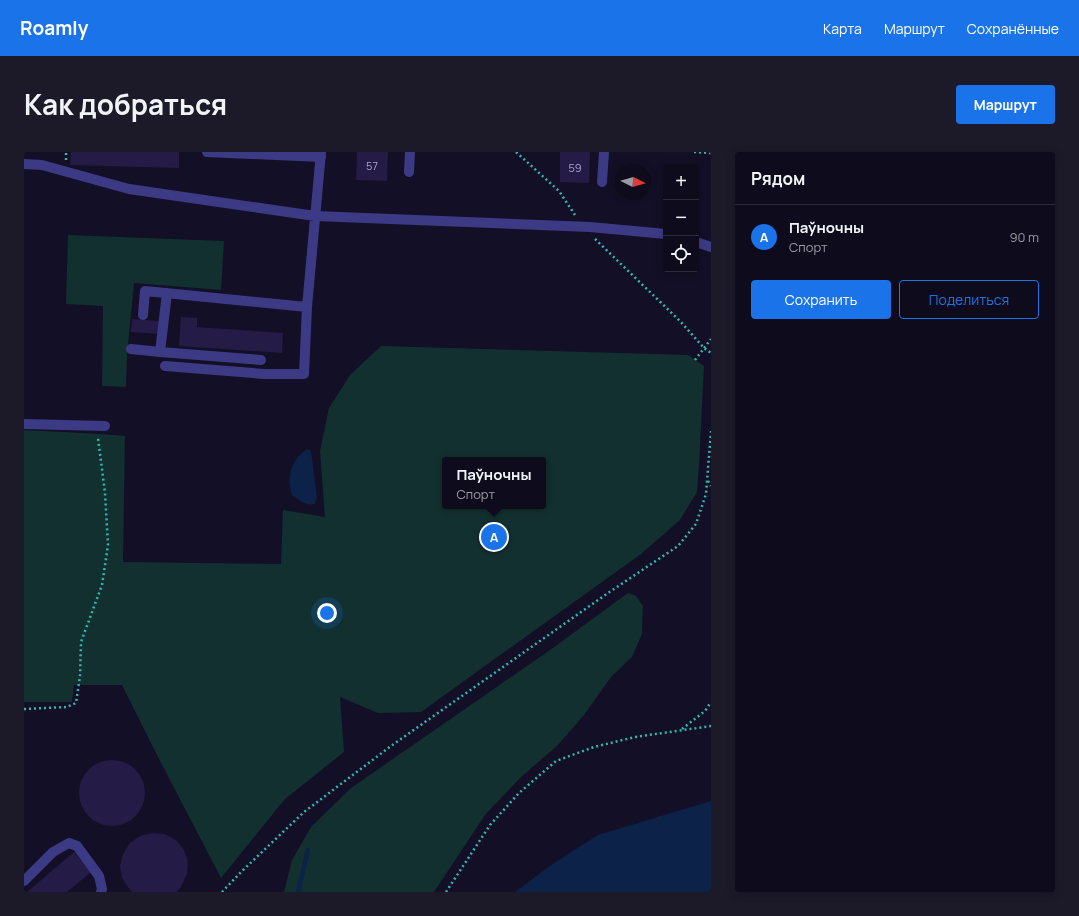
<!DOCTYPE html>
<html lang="ru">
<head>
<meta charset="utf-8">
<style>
	:root { --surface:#0e0b1c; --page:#1c1929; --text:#f1f3f6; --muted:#9b9ba3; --line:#2e2b3b; --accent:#1a73e8 }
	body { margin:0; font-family:Manrope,sans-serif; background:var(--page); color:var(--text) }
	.controls { position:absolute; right:12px; top:12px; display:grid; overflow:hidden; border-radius:4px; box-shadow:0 2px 10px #0003 }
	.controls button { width:36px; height:36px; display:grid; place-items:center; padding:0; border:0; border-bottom:1px solid var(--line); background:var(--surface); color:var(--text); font:20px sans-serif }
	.compass { position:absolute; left:591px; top:12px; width:36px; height:36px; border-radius:50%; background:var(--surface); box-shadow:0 2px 10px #0003; rotate:96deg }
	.you { position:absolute; left:303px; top:461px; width:14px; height:14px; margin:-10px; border:3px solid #fff; border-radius:50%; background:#1a73e8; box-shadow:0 0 0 6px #1a73e833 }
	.badge { display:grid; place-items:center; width:26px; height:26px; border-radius:50%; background:var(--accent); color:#fff; font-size:13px; font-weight:700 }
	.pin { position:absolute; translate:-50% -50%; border:2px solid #fff; box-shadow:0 1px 4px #0006 }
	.popup { position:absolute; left:418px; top:305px; width:104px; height:52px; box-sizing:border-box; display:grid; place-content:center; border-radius:4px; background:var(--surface); filter:drop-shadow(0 1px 3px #0005); font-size:13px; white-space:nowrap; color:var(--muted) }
	.popup b { font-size:15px; color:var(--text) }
	.popup::after { content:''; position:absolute; left:50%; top:100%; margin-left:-8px; border:8px solid transparent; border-top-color:var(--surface) }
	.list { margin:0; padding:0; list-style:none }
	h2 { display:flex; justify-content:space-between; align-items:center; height:52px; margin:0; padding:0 16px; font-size:17px }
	h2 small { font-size:13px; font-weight:400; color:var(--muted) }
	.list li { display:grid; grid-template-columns:26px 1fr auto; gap:12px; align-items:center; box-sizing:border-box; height:64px; padding:0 16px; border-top:1px solid var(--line) }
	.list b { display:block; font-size:15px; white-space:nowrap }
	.list p { margin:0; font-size:13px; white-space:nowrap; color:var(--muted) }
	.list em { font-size:13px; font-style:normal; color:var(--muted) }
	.actions { display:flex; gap:8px; padding:12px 16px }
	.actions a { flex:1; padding:9px 0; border:1px solid var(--accent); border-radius:4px; text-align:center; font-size:14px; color:var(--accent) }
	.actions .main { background:var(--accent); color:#fff }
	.icon { flex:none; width:22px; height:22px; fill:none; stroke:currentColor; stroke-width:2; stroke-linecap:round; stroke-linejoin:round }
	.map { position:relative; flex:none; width:687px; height:740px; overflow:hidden; border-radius:4px }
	header { display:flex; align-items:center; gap:24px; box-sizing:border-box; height:56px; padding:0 20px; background:var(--accent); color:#fff }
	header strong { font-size:19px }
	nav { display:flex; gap:22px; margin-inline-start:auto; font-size:14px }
	.intro { display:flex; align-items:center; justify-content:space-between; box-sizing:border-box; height:96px; padding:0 24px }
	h1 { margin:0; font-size:28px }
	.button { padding:10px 18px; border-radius:4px; background:var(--accent); color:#fff; font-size:14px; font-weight:700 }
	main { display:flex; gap:24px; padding:0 24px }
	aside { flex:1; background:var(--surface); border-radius:4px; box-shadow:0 2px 10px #0003 }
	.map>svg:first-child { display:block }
</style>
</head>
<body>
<header>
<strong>Roamly</strong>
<nav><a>Карта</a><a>Маршрут</a><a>Сохранённые</a></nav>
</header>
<div class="intro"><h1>Как добраться</h1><a class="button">Маршрут</a></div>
<main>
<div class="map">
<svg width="687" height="740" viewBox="0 0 687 740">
	<rect width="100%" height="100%" fill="#130f26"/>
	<!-- green -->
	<path fill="#12302f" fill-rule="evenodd" d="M44,83L200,89L197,138L110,131L103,204L102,235L78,234L79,154L42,152Z
		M357,194L664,203L680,214L675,314L673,340L656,368L617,402L397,560L354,561L316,545L320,600L261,647L197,726L133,603L98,533H50L48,550H0V278L77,282L101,284L99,410L257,412L259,358L301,365L296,299L305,256L326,223ZM421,308H519V354H421Z
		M604,441L612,444L619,454L618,482L608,505L587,525L560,563L534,593L497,625L461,663L410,740H260L268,708L287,675L327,636L526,498Z"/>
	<!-- water -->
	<path fill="#0c2248" d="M283,297L287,299L293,345L291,352C282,354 275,348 268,343C262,325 267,308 283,297Z
		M687,649V740H491L530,711L574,683Z"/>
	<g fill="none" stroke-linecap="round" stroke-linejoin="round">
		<!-- stream -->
		<path stroke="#0c2248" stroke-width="4.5" d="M274,740L284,698"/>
	</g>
	<!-- building -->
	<path fill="#241b47" d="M47,0H155V16L46,13Z
		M333,0H364L363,29L332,28Z
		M536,0H566L565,31L536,30Z
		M157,165L173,166V175L259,181L258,201L155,194Z
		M108,167L135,169L134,182L107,180Z
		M55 641a33 33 0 1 1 66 0a33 33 0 1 1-66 0Z
		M128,681L140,682L152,688L160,698L164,710L163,722L157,735L152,740H109L106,738L98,726L96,714L99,702L106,691L116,684Z
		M50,700L67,720L43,740H3Z"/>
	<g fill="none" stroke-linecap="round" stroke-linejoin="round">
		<!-- path -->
		<path stroke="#2fb8b0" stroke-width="2.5" stroke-dasharray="2 3" stroke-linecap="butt" d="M492,0L535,39L551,63
			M670,0L687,1
			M42,8V0
			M571,87L656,169L680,196L687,201
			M671,208L687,187
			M684,329L687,334
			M0,557L43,555L52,551L56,524L57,490L78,433L84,393L81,341L74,286
			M658,577L681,559L687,550
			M198,740L218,719L280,660L367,594L584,441L654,394L672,372L682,342L687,279
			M422,740L466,673L495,641L532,609L570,595L611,585L687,574"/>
		<!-- minor -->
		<path stroke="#3d3a85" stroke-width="10" d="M183,0L297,5
			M0,12L18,13L105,37L291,64L566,75L642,82
			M385,20L386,0
			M578,30L580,0
			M672,90L687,95
			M143,141L136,200L237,208
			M119,163L121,139L283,155L297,0
			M107,197L136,200
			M141,214L240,222H280L283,155
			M0,272L81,274
			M0,729L29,700L45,691L53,694L75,724L78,737L77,740"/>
	</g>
	<g text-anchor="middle" stroke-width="4" stroke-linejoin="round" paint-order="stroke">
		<!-- number labels -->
		<g font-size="11" fill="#aca6d1">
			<text x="348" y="18">57</text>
			<text x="551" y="20">59</text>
		</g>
	</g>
</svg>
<div class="controls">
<button>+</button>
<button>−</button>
<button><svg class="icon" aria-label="locate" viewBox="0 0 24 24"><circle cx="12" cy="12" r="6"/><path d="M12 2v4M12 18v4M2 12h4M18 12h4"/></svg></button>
</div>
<svg class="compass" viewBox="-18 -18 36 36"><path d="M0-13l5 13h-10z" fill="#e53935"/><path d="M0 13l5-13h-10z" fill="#9b9ba3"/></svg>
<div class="you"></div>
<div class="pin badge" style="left:470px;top:385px">A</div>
<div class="popup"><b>Паўночны</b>Спорт</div>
</div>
<aside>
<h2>Рядом<small></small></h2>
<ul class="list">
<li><span class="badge">A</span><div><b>Паўночны</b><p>Спорт</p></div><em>90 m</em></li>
</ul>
<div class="actions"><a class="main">Сохранить</a><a>Поделиться</a></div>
</aside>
</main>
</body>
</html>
